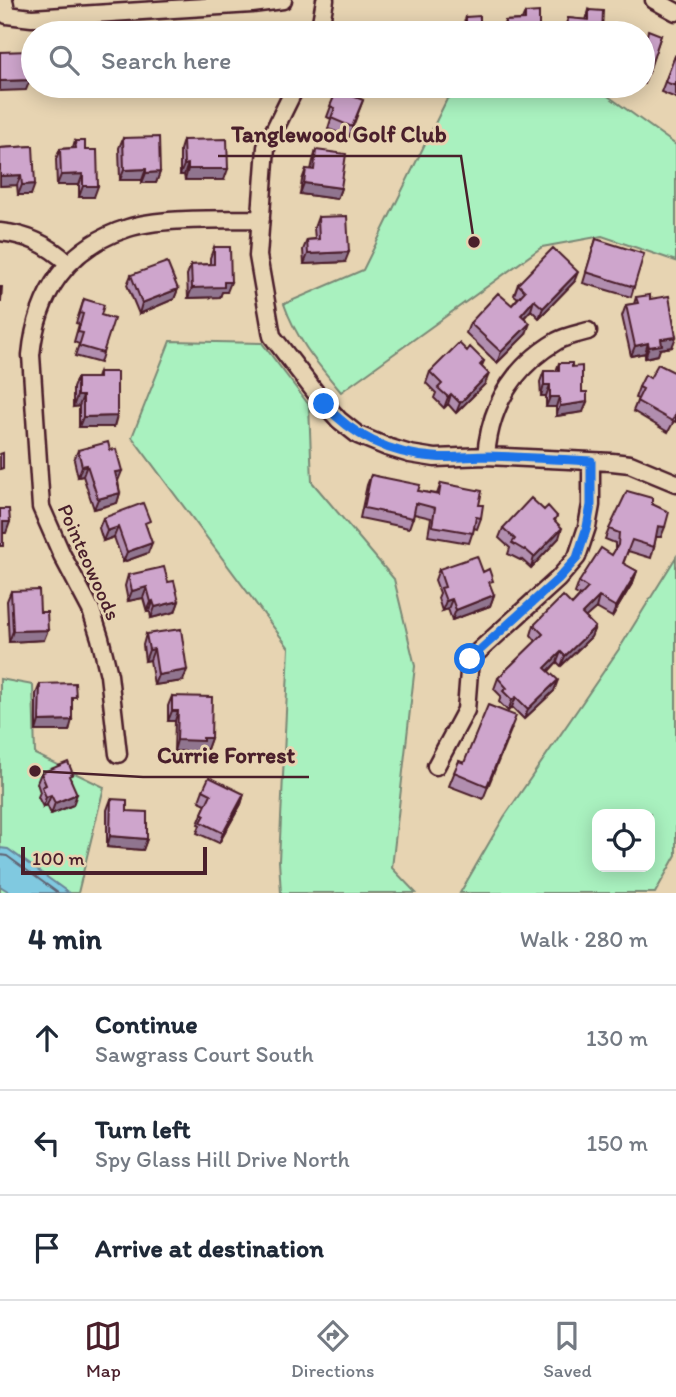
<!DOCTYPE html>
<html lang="en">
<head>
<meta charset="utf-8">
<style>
	:root { --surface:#fff; --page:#f6f6f7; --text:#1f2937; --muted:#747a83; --line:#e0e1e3; --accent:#4a1f2b }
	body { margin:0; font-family:Itim,sans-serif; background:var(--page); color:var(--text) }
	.controls { position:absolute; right:21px; bottom:21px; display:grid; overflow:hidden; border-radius:14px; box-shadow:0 4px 18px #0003 }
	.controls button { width:63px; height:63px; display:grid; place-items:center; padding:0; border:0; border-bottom:2px solid var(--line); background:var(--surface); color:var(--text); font:35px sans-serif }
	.scale { position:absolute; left:21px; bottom:18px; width:186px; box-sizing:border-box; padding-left:7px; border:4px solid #4a1f2b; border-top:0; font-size:19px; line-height:24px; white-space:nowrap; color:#4a1f2b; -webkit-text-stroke:5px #e7d4b2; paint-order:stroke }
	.stop { position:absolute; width:21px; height:21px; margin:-16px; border:5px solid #1a73e8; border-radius:50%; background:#fff }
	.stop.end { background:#1a73e8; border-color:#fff; box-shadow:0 2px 7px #0008 }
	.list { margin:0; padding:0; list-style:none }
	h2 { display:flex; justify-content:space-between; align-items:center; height:91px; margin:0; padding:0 28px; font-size:30px }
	h2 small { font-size:23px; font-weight:400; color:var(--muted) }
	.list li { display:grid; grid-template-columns:46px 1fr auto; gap:21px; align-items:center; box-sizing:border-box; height:105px; padding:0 28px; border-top:2px solid var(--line) }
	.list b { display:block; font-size:26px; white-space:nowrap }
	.list p { margin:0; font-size:23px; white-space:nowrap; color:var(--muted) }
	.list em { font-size:23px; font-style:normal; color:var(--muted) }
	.icon { flex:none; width:38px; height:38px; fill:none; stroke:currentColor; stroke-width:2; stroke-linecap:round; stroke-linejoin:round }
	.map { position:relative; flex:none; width:676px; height:893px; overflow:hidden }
	.search { position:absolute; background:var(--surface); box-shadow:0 4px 18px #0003; left:21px; right:21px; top:21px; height:77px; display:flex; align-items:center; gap:18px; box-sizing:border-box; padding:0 24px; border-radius:38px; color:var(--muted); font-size:26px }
	.sheet { height:406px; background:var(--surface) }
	nav { display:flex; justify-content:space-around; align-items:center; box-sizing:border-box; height:98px; border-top:2px solid var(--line); background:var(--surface); font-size:19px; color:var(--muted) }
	nav a { display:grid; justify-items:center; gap:4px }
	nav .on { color:var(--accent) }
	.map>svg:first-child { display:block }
</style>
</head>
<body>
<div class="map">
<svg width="676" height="893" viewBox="0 0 676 893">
	<rect width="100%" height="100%" fill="#e7d4b2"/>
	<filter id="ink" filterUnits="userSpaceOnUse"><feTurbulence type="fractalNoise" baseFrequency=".0143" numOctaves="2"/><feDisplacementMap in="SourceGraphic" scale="14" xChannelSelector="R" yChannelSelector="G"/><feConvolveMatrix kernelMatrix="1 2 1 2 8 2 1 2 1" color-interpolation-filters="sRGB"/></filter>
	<g filter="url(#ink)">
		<!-- green -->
		<path fill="#a9f1bf" stroke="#7a8875" stroke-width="2" fill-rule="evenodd" d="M482,86H594L676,145V261L602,236L542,247L341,392C317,363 296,339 284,304L363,270L447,99Z
			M170,341L262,343L309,405L312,482L394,579L415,666L392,868L416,893H281L279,861L289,648L132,437Z
			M676,557V855L655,893H460L504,817L619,649ZM597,814H650V867H597Z
			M0,679L33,685L35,754L104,787L78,893H0Z"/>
		<!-- water -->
		<path fill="#80c9e0" stroke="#6a8598" stroke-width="2" d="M0,848L8,849L69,893H11L0,886Z"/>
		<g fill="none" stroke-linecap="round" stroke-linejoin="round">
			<!-- shore -->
			<path stroke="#606373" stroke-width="2" d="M0,855L7,856L58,893"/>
			<!-- minor casing -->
			<g stroke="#4a1f2b" stroke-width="21">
				<path id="minor" d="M4,0L7,15L32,18L252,4L283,0
					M654,0L676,12
					M319,33L325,0
					M296,86L266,147L258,256L272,336L322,401L339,420L358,435L387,447L410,454L435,458L486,456L612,462L630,464L676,483
					M0,232C28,235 47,244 68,263
					M486,456C490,406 513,367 557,341C566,336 578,334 588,331
					M118,754L109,675L100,638L91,610L62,555L41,507L31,355C37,294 67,247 128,228C161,217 224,220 261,219
					M436,766L466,710L470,659L558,579L577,557L587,527L591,505V461"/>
			</g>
			<!-- minor -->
			<use href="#minor" stroke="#e7d4b2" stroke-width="16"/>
		</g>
		<!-- wall -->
		<path fill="#b18eaf" stroke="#4a1f2b" stroke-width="2" d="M589,10L602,33H564V29L568,18L586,20Z
			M525,13L539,33H501L505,21L522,20Z
			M466,17L480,33H443L446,25H463Z
			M643,35L647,36L661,35L644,84H643Z
			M675,56L676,57V98L661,92Z
			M337,90L363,100L349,137L328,129L331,119L327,117Z
			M123,138L160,172L156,183H142V180H120L119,148Z
			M183,140L224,180H185L184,175H180V150Z
			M75,141L85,150L94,197H79V185H57L56,159L60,149L73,148Z
			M33,146L31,195H18L17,185L0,186V148Z
			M316,150L341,188L337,199L300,194L302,180L306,169L311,170L313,161Z
			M318,217L345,262L304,264L303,250L307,240L315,239L314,228Z
			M596,239L634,287L631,297L583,283Z
			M214,247L227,292H222L220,297L188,298L187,275L191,265L210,264V258Z
			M131,275L178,289L174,299L139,314L127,285Z
			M574,282L539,318L531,310L524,318L526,334L497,363L466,333L470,323L512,305L518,298L514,295L518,284Z
			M636,297L650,299L676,335L672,347L660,349L658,355L645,358V353L631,356L622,316L626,305L634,304Z
			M84,299L101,315L103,353L100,363L75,356L79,344L74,342L79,324L76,323Z
			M467,351L484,361L482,366L485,384L456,413L448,404L444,408L434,398L436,393L426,383L430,372Z
			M559,363L572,367L583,412L556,416V407H546V396H541L540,382L544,371H556Z
			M99,372L114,427H79V406L73,407V388L77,378H97Z
			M676,373V422L674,421L668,432L633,411L638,399L635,398L639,387L650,378Z
			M78,450L118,481L120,493L117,503L94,509L83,476L78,477L74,460Z
			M371,475L418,491L437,494L441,483L479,505L481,518L477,529L474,528L469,543L428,536L431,518L414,514L409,528L360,518L367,485Z
			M652,504L661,537H656L654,547L651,558L628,551L623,564L637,571L633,582L612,617L596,608L585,617L595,627L591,637L561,666L557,662L549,671L554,691L524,719L512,707L508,711L499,702L501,696L494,689L498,678L536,641L531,635L534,625L572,605L580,596L575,593L579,582L612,555L615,551V543L605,539L609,529Z
			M544,510L557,516L555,521L559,538L531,568L521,559L520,560L508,554L510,548L499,538L503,528Z
			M103,518L147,528L148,553L123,562L114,537L103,541L99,528Z
			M439,569L483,572L494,595L490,606L452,620L448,609L442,611L438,598L440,593L435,580Z
			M128,575L168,582L179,601L175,612L151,618L150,612H147L143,598L128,601L125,586Z
			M11,591L40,612L44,640L9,642L7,601Z
			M146,634L183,681L154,685L150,660L145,661L143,645Z
			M40,684L72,707L69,731H36V694Z
			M172,696L211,738L207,749H201L200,752L174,751L175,721H168V706Z
			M511,730L483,799L449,786L459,761L464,763Z
			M41,773L71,780L73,805L51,814L47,805L43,807L38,797L40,792L37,783Z
			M203,790L244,794L241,804L219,843L197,833L200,825L198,824L206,804L199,801Z
			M111,799L127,811L147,839L143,850L107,847V810Z"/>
		<!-- shaded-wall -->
		<path fill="#90748f" stroke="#4a1f2b" stroke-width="2" d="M30,80L26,90L0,91V81Z
			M188,164L184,175H180L184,165Z
			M146,169L142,180H120L124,170Z
			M188,169H228L224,180H185Z
			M160,172L156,183H142L146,173Z
			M83,174L79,185H57L61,175Z
			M21,175L17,185L0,186V176Z
			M304,183L341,188L337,199L300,194Z
			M35,184L31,195H18L22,185Z
			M83,186H98L94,197H79Z
			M349,252L345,262L304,264L308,254Z
			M578,272L574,282L539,318L543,308Z
			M224,282H231L227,292H222L220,297L188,298L192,288Z
			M178,289L174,299L139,314L142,303Z
			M534,300L531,310L517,325L521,315Z
			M530,323L526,334L497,363L501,352Z
			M676,337L672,347L660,349L658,355L645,358L649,347L661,339Z
			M648,343L645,353L631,356L635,346Z
			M489,374L485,384L456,413L460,403Z
			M544,385H550L546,396H541Z
			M451,394L448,404L444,408L448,397Z
			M77,396H83L79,406L73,407Z
			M550,397H559L556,407H546Z
			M587,402L583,412L556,416L560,406Z
			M117,416L114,427H79L83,417Z
			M87,465L83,476L78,477L82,466Z
			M122,471L118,481L111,483L115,472Z
			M120,493L117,503L94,509L98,499Z
			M3,522H10L6,533H0Z
			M658,526L665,527L661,537H654Z
			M118,527L114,537L103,541L107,531Z
			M562,528L559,538L531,568L534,557Z
			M152,543L148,553L123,562L127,552Z
			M637,571L633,582L612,617L616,607Z
			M147,587L143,598L128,601L132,591Z
			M494,595L490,606L452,620L456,610Z
			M599,597L596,608L578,624L582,614Z
			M452,599L448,609L442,611L446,601Z
			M153,601L150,612H147L151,602Z
			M179,601L175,612L151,618L155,607Z
			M595,627L591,637L561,666L565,656Z
			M48,630L44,640L9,642L13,631Z
			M154,649L150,660L145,661L149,650Z
			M561,652L557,662L541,678L545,668Z
			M187,670L183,681L154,685L158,675Z
			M558,680L554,691L524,719L528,709Z
			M516,697L512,707L508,711L512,700Z
			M172,711H178L175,721H168Z
			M72,720L69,731H36L39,721Z
			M203,738H211L207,749H201L200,752L174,751L177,740Z
			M77,794L73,805L51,814L55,803Z
			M244,794L241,804L219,843L223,833Z
			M51,795L47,805L43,807L46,797Z
			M110,836L147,839L143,850L107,847Z"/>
		<!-- building -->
		<path fill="#cea5cc" stroke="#4a1f2b" stroke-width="2" d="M589,10L603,11L602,33H567L568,18L589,20Z
			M539,12V33H505V21L525,20V13Z
			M480,16V33H446V25L466,24V17Z
			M387,23L399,33H378Z
			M627,29L639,33H626Z
			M648,30L661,35L648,74L643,72V35L647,36Z
			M29,51L30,80L0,81V52Z
			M675,56L676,57V86L665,82Z
			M337,90L363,100L352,127L331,118L335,108L330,106Z
			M159,137L160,172L146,173V169L124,170L123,138Z
			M227,139L228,169H188V164L184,165L183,140Z
			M75,141H85V150H97L98,186H83V174L61,175L60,149L76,148Z
			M33,146L35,184L22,185L21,175L0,176V148Z
			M316,150L346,154L341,188L304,183L306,169L314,170Z
			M347,216L349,252L308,254L307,240L319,239L318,217Z
			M596,239L644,254L634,287L586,272Z
			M214,247H230L231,282H224V287L192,288L191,265L214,264Z
			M553,248L578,272L543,308L534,300L521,315L530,323L501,352L470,323L498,293L512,305L525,291L518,284Z
			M167,262L178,289L142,303L131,275Z
			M0,287H2L1,302H0Z
			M650,295V299L669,296L676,337L661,339L662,345L649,347L648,343L635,346L626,305L638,303L636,297Z
			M84,299L104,305L101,315L114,319L103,353L79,346L83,333L78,332L83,314L80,313Z
			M459,343L467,351L470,347L484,361L480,365L489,374L460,403L451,394L448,397L438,388L442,384L430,372Z
			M559,363H572V367L582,366V392H587V402L560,406L559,397H550V385H544V371H559Z
			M658,364L676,373V414L672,421L637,401L643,389L639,387L645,375L650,378Z
			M99,372H117V416L83,417V396H77V378H99Z
			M108,442L110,450L116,449L122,471L115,472L120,493L98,499L87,465L82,466L78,450Z
			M3,453V468L0,469V454Z
			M371,475L420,485L418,491L439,495L441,483L482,491L479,505H483L481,518L476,517L473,533L432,526L435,508L416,503L413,518L364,508Z
			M627,491L652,498V504L669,512L665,527L658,526L654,547L632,540L623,563L637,571L616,607L599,597L582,614L595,627L565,656L561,652L545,668L558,680L528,709L516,697L512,700L503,691L507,688L498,678L543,634L534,625L563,596L572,605L588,588L579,582L601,548L612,555L618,545L619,533L609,529Z
			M531,498L544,510L548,506L557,516L554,520L562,528L534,557L525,549L524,550L512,543L515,539L503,528Z
			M143,503L150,521L145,523L152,543L127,552L118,527L107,531L103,518Z
			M0,509H9L10,522H3V546H0Z
			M477,556L483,572L489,569L493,581L489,582L494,595L456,610L452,599L446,601L441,588L445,587L439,569Z
			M164,567L168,582L174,581L179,601L155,607L153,601L151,602L147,587L132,591L128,575Z
			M39,590L40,612H47L48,630L13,631L11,591Z
			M181,629L187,670L158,675L154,649L149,650L146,634Z
			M75,683L76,697H72V720L39,721L40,684Z
			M172,696L212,697L211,738H203V741L177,740L178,711H172Z
			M488,705L516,716L487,786L454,772L459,761L464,763Z
			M68,762L73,774L69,776L77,794L55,803L51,795L46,797L42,787L46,785L41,773Z
			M209,777L244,794L223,833L201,822L205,815L202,813L211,794L203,790Z
			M111,799L127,800V811L147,812V839L110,836Z"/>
	</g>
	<g fill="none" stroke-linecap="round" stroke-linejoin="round" filter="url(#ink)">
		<!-- route -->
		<path stroke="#1a73e8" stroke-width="9" d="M324,404C353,436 391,454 434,457C451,459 470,456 488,456C522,457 557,459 591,461V505L587,527L577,558L558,579L470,659"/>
	</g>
	<g text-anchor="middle" stroke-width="6" stroke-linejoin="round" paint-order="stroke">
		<!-- street labels -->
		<g font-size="21" fill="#4a1f2b" stroke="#e7d4b2">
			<text transform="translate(89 562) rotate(66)" y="7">Pointeowoods</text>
		</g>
	</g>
	<!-- callouts -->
	<path fill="none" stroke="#4a1f2b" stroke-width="2.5" d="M474 242L461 156H218M35 771L143 777H309"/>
	<g fill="#4a1f2b" stroke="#e7d4b2" stroke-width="2.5">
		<circle cx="474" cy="242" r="7"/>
		<circle cx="35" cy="771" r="7"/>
	</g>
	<g font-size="23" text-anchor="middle" font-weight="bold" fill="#4a1f2b" stroke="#e7d4b2" stroke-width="6" stroke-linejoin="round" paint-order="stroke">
		<text x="339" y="142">Tanglewood Golf Club</text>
		<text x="226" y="763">Currie Forrest</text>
	</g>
</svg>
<div class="controls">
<button><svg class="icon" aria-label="locate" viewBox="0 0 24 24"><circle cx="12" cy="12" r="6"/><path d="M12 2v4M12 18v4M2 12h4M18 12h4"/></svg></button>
</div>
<div class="scale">100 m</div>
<div class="stop" style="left:470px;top:659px"></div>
<div class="stop end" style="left:324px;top:404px"></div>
<div class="search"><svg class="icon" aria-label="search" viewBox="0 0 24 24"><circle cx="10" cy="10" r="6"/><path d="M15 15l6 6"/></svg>Search here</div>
</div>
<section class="sheet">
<h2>4 min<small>Walk · 280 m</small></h2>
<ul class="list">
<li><svg class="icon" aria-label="ahead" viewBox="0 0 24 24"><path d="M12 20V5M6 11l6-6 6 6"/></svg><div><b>Continue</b><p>Sawgrass Court South</p></div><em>130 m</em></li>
<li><svg class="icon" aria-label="left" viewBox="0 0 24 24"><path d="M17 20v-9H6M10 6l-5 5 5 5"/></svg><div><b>Turn left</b><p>Spy Glass Hill Drive North</p></div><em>150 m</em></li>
<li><svg class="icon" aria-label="arrive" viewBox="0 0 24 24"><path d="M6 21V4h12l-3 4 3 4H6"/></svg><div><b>Arrive at destination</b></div></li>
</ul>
</section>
<nav>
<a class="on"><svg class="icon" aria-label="map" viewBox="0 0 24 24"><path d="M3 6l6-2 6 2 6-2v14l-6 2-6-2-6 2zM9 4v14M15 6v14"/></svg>Map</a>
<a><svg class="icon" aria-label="directions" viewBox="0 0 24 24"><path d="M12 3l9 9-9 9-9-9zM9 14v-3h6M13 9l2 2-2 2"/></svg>Directions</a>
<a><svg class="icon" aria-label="saved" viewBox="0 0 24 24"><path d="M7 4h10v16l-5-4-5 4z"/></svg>Saved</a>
</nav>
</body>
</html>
